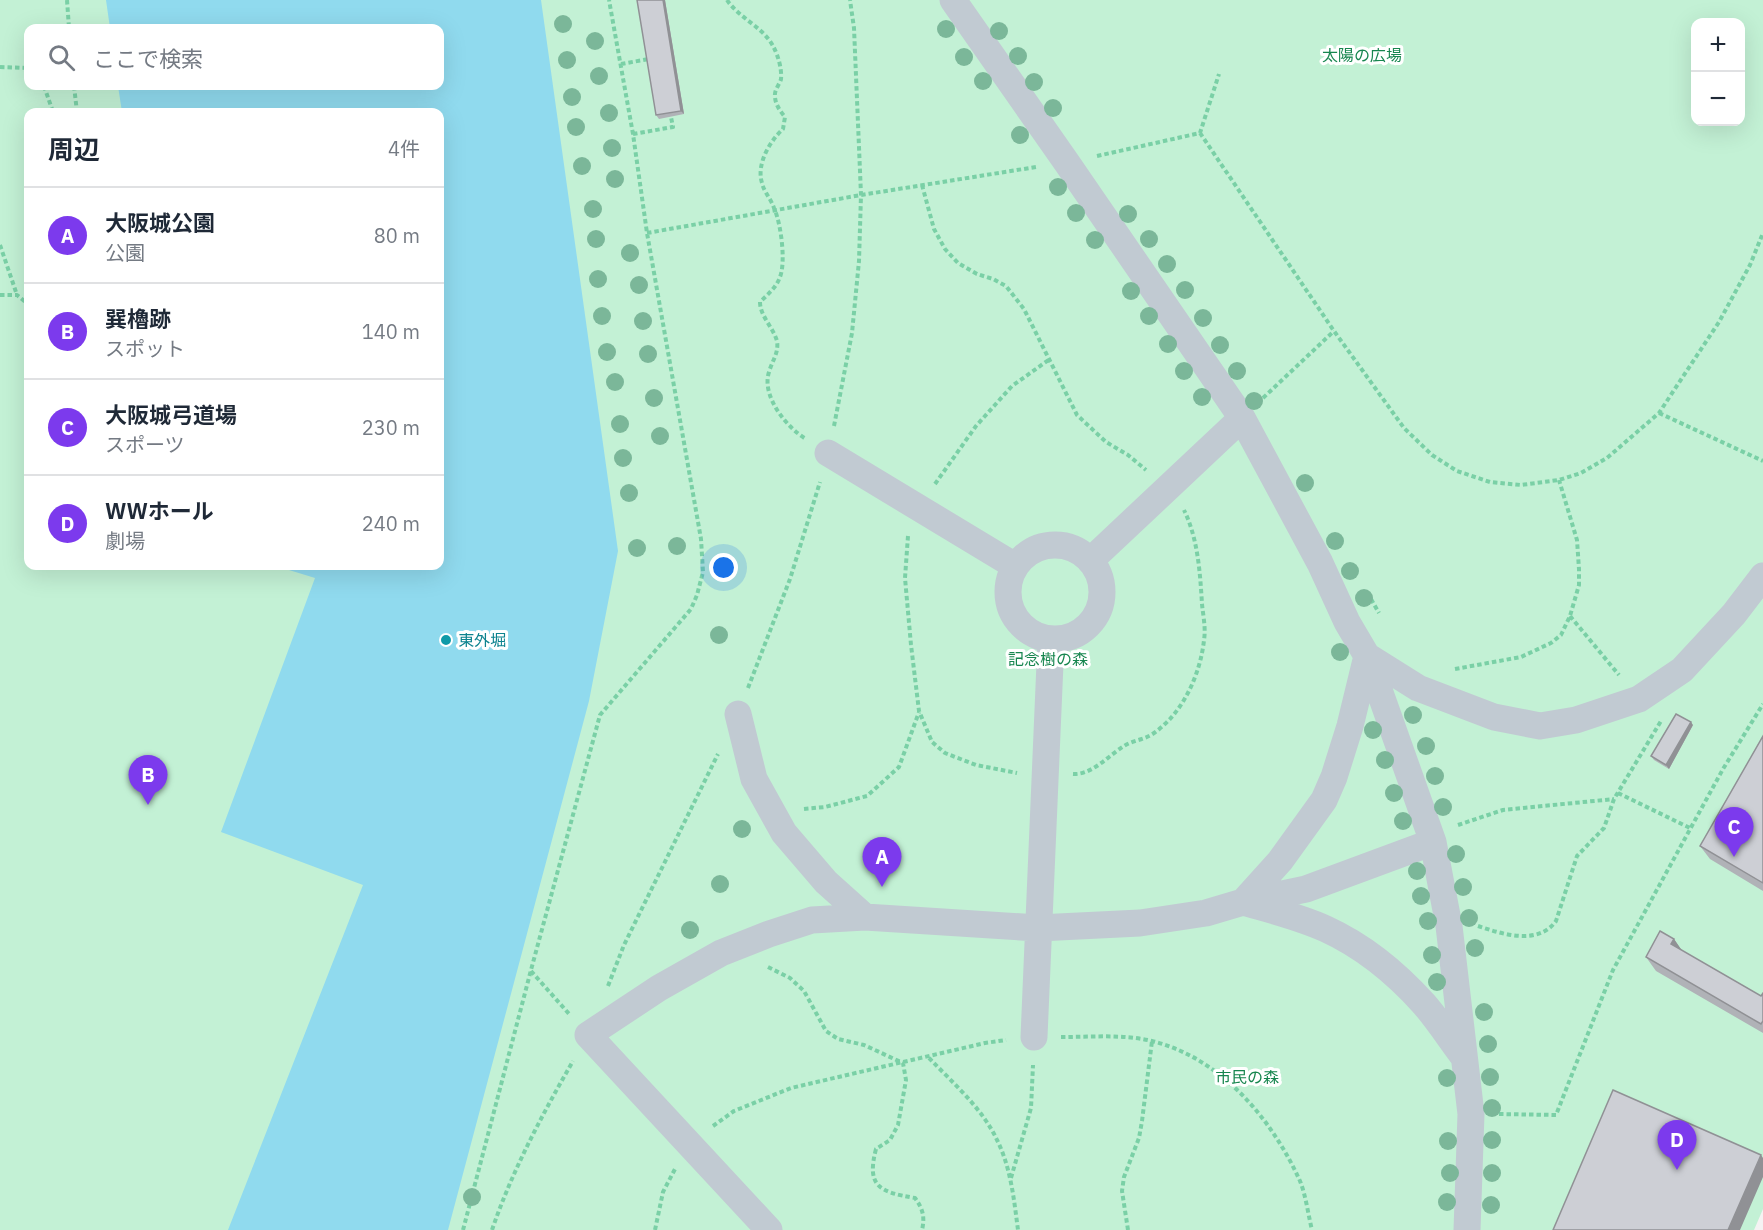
<!DOCTYPE html>
<html lang="ja">
<head>
<meta charset="utf-8">
<style>
	:root { --surface:#fff; --page:#f2f2f3; --text:#1f2937; --muted:#747a83; --line:#e0e1e3; --accent:#7c3aed }
	body { margin:0; font-family:"IBM Plex Sans","Noto Sans JP",sans-serif; background:var(--page); color:var(--text) }
	.controls { position:absolute; right:18px; top:18px; display:grid; overflow:hidden; border-radius:12px; box-shadow:0 6px 24px #0002 }
	.controls button { width:54px; height:54px; display:grid; place-items:center; padding:0; border:0; border-bottom:2px solid var(--line); background:var(--surface); color:var(--text); font:30px sans-serif }
	.you { position:absolute; left:724px; top:568px; width:21px; height:21px; margin:-15px; border:4px solid #fff; border-radius:50%; background:#1a73e8; box-shadow:0 0 0 9px #1a73e833 }
	.badge { display:grid; place-items:center; width:39px; height:39px; border-radius:50%; background:var(--accent); color:#fff; font-size:20px; font-weight:700 }
	.pin { position:absolute; translate:-50% -50px; filter:drop-shadow(0 2px 3px #0008) }
	.pin::after { content:''; position:absolute; top:32px; width:21px; height:18px; background:inherit; clip-path:polygon(0 0,100% 0,50% 100%) }
	.list { margin:0; padding:0; list-style:none }
	h2 { display:flex; justify-content:space-between; align-items:center; height:78px; margin:0; padding:0 24px; font-size:26px }
	h2 small { font-size:20px; font-weight:400; color:var(--muted) }
	.list li { display:grid; grid-template-columns:39px 1fr auto; gap:18px; align-items:center; box-sizing:border-box; height:96px; padding:0 24px; border-top:2px solid var(--line) }
	.list b { display:block; font-size:22px; white-space:nowrap }
	.list p { margin:0; font-size:20px; white-space:nowrap; color:var(--muted) }
	.list em { font-size:20px; font-style:normal; color:var(--muted) }
	.icon { flex:none; width:33px; height:33px; fill:none; stroke:currentColor; stroke-width:2; stroke-linecap:round; stroke-linejoin:round }
	.map { position:relative; flex:none; width:1763px; height:1230px; overflow:hidden }
	.search { position:absolute; background:var(--surface); box-shadow:0 6px 24px #0002; left:24px; top:24px; width:420px; height:66px; display:flex; align-items:center; gap:15px; box-sizing:border-box; padding:0 21px; border-radius:12px; color:var(--muted); font-size:22px }
	.panel { position:absolute; background:var(--surface); box-shadow:0 6px 24px #0002; left:24px; top:108px; width:420px; height:462px; border-radius:12px }
	.map>svg:first-child { display:block }
</style>
</head>
<body>
<div class="map">
<svg width="1763" height="1230" viewBox="0 0 1763 1230">
	<rect width="100%" height="100%" fill="#f5f3f3"/>
	<!-- green -->
	<path fill="#c3f1d5" fill-rule="evenodd" d="M0,0H1763V1209L1754,1230H0ZM1696,22H1740V122H1696ZM28,28H440V86H28ZM28,112H440V566H28Z"/>
	<!-- water -->
	<path fill="#90daee" d="M106,0H541L618,551L589,701L448,1230H228L363,885L221,832L315,578L276,566H440V112H122L118,86H440V28H110Z"/>
	<g fill="none" stroke-linecap="round" stroke-linejoin="round">
		<!-- path -->
		<path stroke="#7ad0a6" stroke-width="4" stroke-dasharray="4.5 3" stroke-linecap="butt" d="M67,0L69,28
			M727,0C739,18 763,27 773,46C778,55 782,69 781,79C780,84 774,90 775,96C775,104 780,111 785,117L783,129C770,141 756,164 762,183C764,192 771,199 774,208C781,223 786,262 780,277C776,288 768,294 760,302C760,316 773,327 777,341C779,353 772,361 769,372C761,396 787,428 806,439
			M621,64L649,59
			M0,67L28,68
			M44,86L53,112
			M74,86L77,112
			M1200,133L1334,331L1404,428L1432,455L1457,471L1490,482L1521,485L1559,480L1581,473L1607,458L1659,413L1719,322L1750,265L1763,233
			M633,134L673,127L671,117
			M1097,156L1200,133L1219,74
			M922,185L934,229L945,249L958,263L977,274L993,279L1006,286L1024,309L1077,415L1106,442L1128,455L1146,470
			M647,233L861,195L1036,167
			M0,245L17,295
			M0,295H17L28,304
			M1263,398L1334,331
			M1659,413L1763,461
			M834,426L852,333L859,261L861,195L854,28L850,0
			M935,484L976,426L1012,386L1050,359
			M908,536L905,578L911,645L919,711L932,742L945,753L976,765L1017,773
			M1371,599L1379,613
			M1570,616L1619,675
			M1455,669L1521,657L1551,643L1561,635L1570,616L1579,585V569L1577,540L1559,480
			M748,688L790,579L820,482
			M1073,774C1092,775 1108,756 1124,746C1132,741 1141,740 1149,736C1156,733 1165,724 1170,719C1189,698 1201,668 1204,640C1206,628 1203,615 1202,604C1200,572 1198,539 1184,510
			M1618,793L1690,828
			M804,809L825,807L867,796L899,767L919,712
			M1458,825L1503,810L1614,799
			M1478,926C1502,934 1538,946 1556,921L1577,856L1604,828L1614,799L1661,721
			M768,967L790,978L804,991L826,1031L838,1039L864,1045L903,1063L906,1080L898,1125L890,1140L876,1149C866,1187 880,1192 915,1198C923,1209 925,1217 922,1230
			M531,971L570,1015
			M608,986L624,945L718,754
			M1061,1037C1091,1037 1123,1034 1152,1041C1221,1058 1272,1119 1300,1181C1306,1196 1308,1214 1312,1230
			M929,1058C952,1082 983,1109 997,1140C1011,1168 1014,1200 1018,1230
			M1499,1114L1556,1115L1613,970L1723,769L1763,704
			M713,1126L734,1111L791,1088L985,1043L1006,1040
			M1011,1178L1031,1108L1033,1065
			M463,1230L531,970L600,715L691,609L697,595L703,572L701,539L647,233L633,134L609,0
			M492,1230C512,1171 542,1115 573,1061
			M655,1230L663,1192L675,1169
			M1128,1230L1122,1191L1124,1177L1139,1138L1142,1121L1152,1041"/>
		<!-- pedestrian -->
		<path stroke="#c1cad2" stroke-width="27" d="M953,0L1067,163L1242,418L1320,563L1347,622L1367,656L1433,842L1449,926L1471,1114L1467,1230
			M828,453L1015,566
			M1008 592a47 47 0 1 1 94 0a47 47 0 1 1-94 0Z
			M1090,561L1242,418
			M738,714L754,779L784,833L826,882L865,917
			M1034,1037L1051,640
			M1463,1056C1450,1039 1438,1020 1424,1004C1397,974 1363,946 1326,929C1300,917 1271,910 1243,902L1280,861L1324,800L1334,777L1350,726L1367,656L1418,688L1494,717L1540,726L1576,720L1639,699L1682,670L1734,614L1763,576
			M769,1230L588,1035L659,988L721,953L769,934L812,920L865,917L1038,928L1140,923L1206,913L1243,902L1306,889L1433,842"/>
	</g>
	<!-- trees -->
	<g fill="#7bb799">
		<circle cx="563" cy="24" r="9"/>
		<circle cx="946" cy="29" r="9"/>
		<circle cx="999" cy="31" r="9"/>
		<circle cx="595" cy="41" r="9"/>
		<circle cx="1018" cy="56" r="9"/>
		<circle cx="964" cy="57" r="9"/>
		<circle cx="567" cy="60" r="9"/>
		<circle cx="599" cy="76" r="9"/>
		<circle cx="983" cy="81" r="9"/>
		<circle cx="1034" cy="82" r="9"/>
		<circle cx="572" cy="97" r="9"/>
		<circle cx="1053" cy="108" r="9"/>
		<circle cx="609" cy="113" r="9"/>
		<circle cx="576" cy="127" r="9"/>
		<circle cx="1020" cy="135" r="9"/>
		<circle cx="612" cy="148" r="9"/>
		<circle cx="582" cy="166" r="9"/>
		<circle cx="615" cy="179" r="9"/>
		<circle cx="1058" cy="187" r="9"/>
		<circle cx="593" cy="209" r="9"/>
		<circle cx="1076" cy="213" r="9"/>
		<circle cx="1128" cy="214" r="9"/>
		<circle cx="596" cy="239" r="9"/>
		<circle cx="1149" cy="239" r="9"/>
		<circle cx="1095" cy="240" r="9"/>
		<circle cx="630" cy="253" r="9"/>
		<circle cx="1167" cy="264" r="9"/>
		<circle cx="598" cy="279" r="9"/>
		<circle cx="639" cy="285" r="9"/>
		<circle cx="1185" cy="290" r="9"/>
		<circle cx="1131" cy="291" r="9"/>
		<circle cx="602" cy="316" r="9"/>
		<circle cx="1149" cy="316" r="9"/>
		<circle cx="1203" cy="318" r="9"/>
		<circle cx="643" cy="321" r="9"/>
		<circle cx="1168" cy="344" r="9"/>
		<circle cx="1220" cy="345" r="9"/>
		<circle cx="607" cy="352" r="9"/>
		<circle cx="648" cy="354" r="9"/>
		<circle cx="1184" cy="371" r="9"/>
		<circle cx="1237" cy="371" r="9"/>
		<circle cx="615" cy="382" r="9"/>
		<circle cx="1202" cy="397" r="9"/>
		<circle cx="654" cy="398" r="9"/>
		<circle cx="1254" cy="401" r="9"/>
		<circle cx="620" cy="424" r="9"/>
		<circle cx="660" cy="436" r="9"/>
		<circle cx="623" cy="458" r="9"/>
		<circle cx="1305" cy="483" r="9"/>
		<circle cx="629" cy="493" r="9"/>
		<circle cx="1335" cy="541" r="9"/>
		<circle cx="677" cy="546" r="9"/>
		<circle cx="637" cy="548" r="9"/>
		<circle cx="1350" cy="571" r="9"/>
		<circle cx="1364" cy="598" r="9"/>
		<circle cx="719" cy="635" r="9"/>
		<circle cx="1340" cy="652" r="9"/>
		<circle cx="1413" cy="715" r="9"/>
		<circle cx="1373" cy="730" r="9"/>
		<circle cx="1426" cy="746" r="9"/>
		<circle cx="1385" cy="760" r="9"/>
		<circle cx="1435" cy="776" r="9"/>
		<circle cx="1394" cy="793" r="9"/>
		<circle cx="1443" cy="807" r="9"/>
		<circle cx="1403" cy="821" r="9"/>
		<circle cx="742" cy="829" r="9"/>
		<circle cx="1456" cy="854" r="9"/>
		<circle cx="1417" cy="871" r="9"/>
		<circle cx="720" cy="884" r="9"/>
		<circle cx="1463" cy="887" r="9"/>
		<circle cx="1421" cy="896" r="9"/>
		<circle cx="1469" cy="918" r="9"/>
		<circle cx="1428" cy="921" r="9"/>
		<circle cx="690" cy="930" r="9"/>
		<circle cx="1475" cy="948" r="9"/>
		<circle cx="1432" cy="955" r="9"/>
		<circle cx="1437" cy="982" r="9"/>
		<circle cx="1484" cy="1012" r="9"/>
		<circle cx="1488" cy="1044" r="9"/>
		<circle cx="1490" cy="1077" r="9"/>
		<circle cx="1447" cy="1078" r="9"/>
		<circle cx="1492" cy="1108" r="9"/>
		<circle cx="1492" cy="1140" r="9"/>
		<circle cx="1448" cy="1141" r="9"/>
		<circle cx="1450" cy="1173" r="9"/>
		<circle cx="1492" cy="1173" r="9"/>
		<circle cx="472" cy="1197" r="9"/>
		<circle cx="1447" cy="1202" r="9"/>
		<circle cx="1491" cy="1205" r="9"/>
	</g>
	<!-- wall -->
	<path fill="#b0b2b7" d="M637,0H665L684,114L659,119L656,115Z
		M1693,725L1669,769L1654,760L1651,756Z
		M1763,736V891L1710,859L1700,846Z
		M1674,939L1682,951L1761,996L1763,993V1033L1656,971L1646,957Z"/>
	<!-- shaded-wall -->
	<path fill="#909195" d="M663,0H665L684,114L681,111Z
		M1691,722L1693,725L1669,769L1666,765Z
		M1674,939L1683,952L1671,944Z
		M1761,1155L1763,1158V1177L1740,1230H1728Z"/>
	<!-- building -->
	<path fill="#cdcfd5" stroke="#909195" stroke-width="1.5" d="M637,0H663L681,111L656,115Z
		M1676,714L1691,722L1666,765L1651,756Z
		M1763,736V883L1700,846Z
		M1660,931L1674,939L1671,944L1761,996L1763,993V1021L1761,1024L1646,957Z
		M1613,1090L1761,1155L1728,1230H1553Z"/>
	<!-- markers -->
	<circle fill="#0f9aa8" stroke="#fff" stroke-width="2" cx="446" cy="640" r="6"/>
	<g text-anchor="middle" stroke-width="6" stroke-linejoin="round" paint-order="stroke">
		<!-- park labels -->
		<g font-size="16" fill="#17864f" stroke="#fff">
			<text x="1362" y="61">太陽の広場</text>
			<text x="1048" y="665">記念樹の森</text>
			<text x="1247" y="1083">市民の森</text>
		</g>
		<!-- culture labels -->
		<g font-size="16" fill="#0d838f" stroke="#fff" text-anchor="start">
			<text x="458" y="646">東外堀</text>
		</g>
	</g>
</svg>
<div class="controls">
<button>+</button>
<button>−</button>
</div>
<div class="you"></div>
<div class="pin badge" style="left:882px;top:887px">A</div>
<div class="pin badge" style="left:148px;top:805px">B</div>
<div class="pin badge" style="left:1734px;top:857px">C</div>
<div class="pin badge" style="left:1677px;top:1170px">D</div>
<div class="search"><svg class="icon" aria-label="search" viewBox="0 0 24 24"><circle cx="10" cy="10" r="6"/><path d="M15 15l6 6"/></svg>ここで検索</div>
<section class="panel">
<h2>周辺<small>4件</small></h2>
<ul class="list">
<li><span class="badge">A</span><div><b>大阪城公園</b><p>公園</p></div><em>80 m</em></li>
<li><span class="badge">B</span><div><b>巽櫓跡</b><p>スポット</p></div><em>140 m</em></li>
<li><span class="badge">C</span><div><b>大阪城弓道場</b><p>スポーツ</p></div><em>230 m</em></li>
<li><span class="badge">D</span><div><b>WWホール</b><p>劇場</p></div><em>240 m</em></li>
</ul>
</section>
</div>
</body>
</html>
